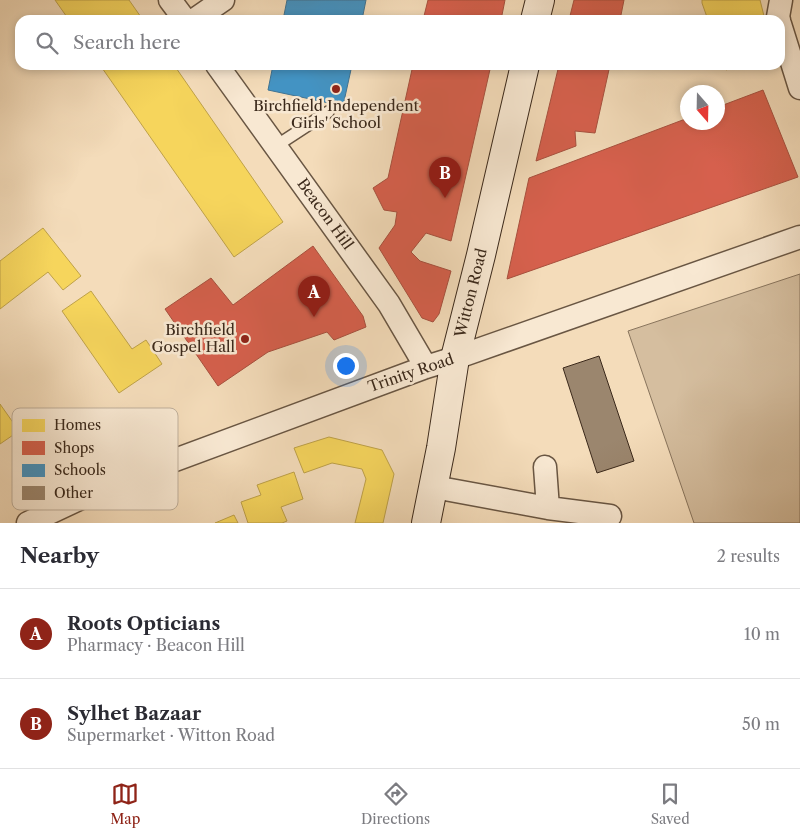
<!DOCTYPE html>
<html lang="en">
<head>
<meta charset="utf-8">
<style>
	:root { --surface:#fff; --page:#f7f7f7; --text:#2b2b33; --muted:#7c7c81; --line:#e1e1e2; --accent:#8f2418 }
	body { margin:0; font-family:"Libre Caslon Text",serif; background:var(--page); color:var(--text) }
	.compass { position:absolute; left:680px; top:85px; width:45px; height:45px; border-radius:50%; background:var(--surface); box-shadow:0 2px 8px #0003; rotate:160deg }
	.you { position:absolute; left:345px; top:365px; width:18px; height:18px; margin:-12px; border:4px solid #fff; border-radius:50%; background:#1a73e8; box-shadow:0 0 0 8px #1a73e833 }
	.badge { display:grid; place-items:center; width:32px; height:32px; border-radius:50%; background:var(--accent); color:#fff; font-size:16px; font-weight:700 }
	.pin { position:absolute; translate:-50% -41px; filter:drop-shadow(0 1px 2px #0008) }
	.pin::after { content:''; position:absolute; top:26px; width:18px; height:15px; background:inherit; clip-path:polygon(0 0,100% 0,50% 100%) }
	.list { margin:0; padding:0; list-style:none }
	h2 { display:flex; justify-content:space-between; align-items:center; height:65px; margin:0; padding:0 20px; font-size:21px }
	h2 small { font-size:16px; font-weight:400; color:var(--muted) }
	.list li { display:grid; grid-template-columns:32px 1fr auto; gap:15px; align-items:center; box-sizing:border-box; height:90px; padding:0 20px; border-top:1px solid var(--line) }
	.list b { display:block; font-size:19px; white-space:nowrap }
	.list p { margin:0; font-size:16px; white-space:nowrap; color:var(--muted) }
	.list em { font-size:16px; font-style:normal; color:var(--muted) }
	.icon { flex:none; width:28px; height:28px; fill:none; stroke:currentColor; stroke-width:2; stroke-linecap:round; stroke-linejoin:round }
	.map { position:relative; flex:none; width:800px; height:523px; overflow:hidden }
	.search { position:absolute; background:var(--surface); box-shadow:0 2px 8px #0003; left:15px; right:15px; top:15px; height:55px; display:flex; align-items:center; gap:12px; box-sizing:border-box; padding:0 18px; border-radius:15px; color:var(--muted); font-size:19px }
	.sheet { height:245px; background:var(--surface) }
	nav { display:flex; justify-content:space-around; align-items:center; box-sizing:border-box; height:70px; border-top:1px solid var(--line); background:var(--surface); font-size:14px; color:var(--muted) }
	nav a { display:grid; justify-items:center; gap:2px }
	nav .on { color:var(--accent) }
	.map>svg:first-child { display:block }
</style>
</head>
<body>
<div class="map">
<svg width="800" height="523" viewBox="0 0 800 523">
	<rect width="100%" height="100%" fill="#f4dcba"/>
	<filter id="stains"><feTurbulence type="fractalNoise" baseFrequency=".004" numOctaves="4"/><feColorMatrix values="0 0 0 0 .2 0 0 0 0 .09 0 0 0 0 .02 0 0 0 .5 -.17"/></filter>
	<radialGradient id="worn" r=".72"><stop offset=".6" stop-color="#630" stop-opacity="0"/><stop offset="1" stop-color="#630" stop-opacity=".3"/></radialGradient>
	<!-- green -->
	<path fill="#d5be9f" stroke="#88745d" d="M800,274V523H694L628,331Z"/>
	<!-- homes -->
	<path fill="#f6d55c" stroke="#bea148" d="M55,0H129L143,20H69Z
		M702,0H760L765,20H708L702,3Z
		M100,65H174L283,222L234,257Z
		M724,65H738L726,70Z
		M43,228L81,276L63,290L48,272L0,309V261Z
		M91,291L132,349L146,340L162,364L119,393L62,311Z
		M0,404L19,431L0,444Z
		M329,437L382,450L394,474L383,523H355L366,479L362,469L332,463L304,473L294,448Z
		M294,472L303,499L281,507L287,521L282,523H248L241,502L261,495L257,485Z
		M234,515L238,523H215Z"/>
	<!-- shops -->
	<path fill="#d6604d" stroke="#a8503e" d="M428,0H505L501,20H423Z
		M574,0H624L620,20H569Z
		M413,65H491L451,241L426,233L411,252L420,261L451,271L439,314L433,322L422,318L379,248L395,225L397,212L384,210L373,188L388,178Z
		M559,65H610L595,133L575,131L576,146L536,161Z
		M763,90L798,177L507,279L529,178L688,118V122H718V107Z
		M313,246L363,316L366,327L334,340L327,332L268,352L218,386L165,309L211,278L233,305Z"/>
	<!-- schools -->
	<path fill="#4393c3" stroke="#417391" d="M287,0H366L362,20H283Z
		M273,65H352L343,106L268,90Z"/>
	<!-- building -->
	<path fill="#9b866e" stroke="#3b291b" d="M599,356L634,461L597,473L563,368Z"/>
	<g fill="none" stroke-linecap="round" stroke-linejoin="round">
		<!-- lane casing -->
		<g stroke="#695643" stroke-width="14">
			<path id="lane" d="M276,146L328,112"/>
		</g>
		<!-- street casing -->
		<g stroke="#695643" stroke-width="25">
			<path id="street" d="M170,0L185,20
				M194,20L223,0
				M779,20L778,17L781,0
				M780,24L800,88
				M217,65L389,304L426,367
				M545,467L548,508
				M434,487L548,508L610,516
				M28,523L113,483L426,367L455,358L800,237"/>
		</g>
		<!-- secondary casing -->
		<g stroke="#3b291b" stroke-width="30">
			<path id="secondary" d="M535,20L540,0
				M426,523L441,448L455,358L481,255L525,65"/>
		</g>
		<!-- lane -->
		<use href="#lane" stroke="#f8e8d2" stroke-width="11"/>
		<!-- street -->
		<use href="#street" stroke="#f8e8d2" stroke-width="22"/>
		<!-- secondary -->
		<use href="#secondary" stroke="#f8e8d2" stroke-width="28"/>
	</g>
	<!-- markers -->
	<g fill="#8f2418" stroke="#f8e8d2" stroke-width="2">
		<circle cx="336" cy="89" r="5"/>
		<circle cx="245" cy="339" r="5"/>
	</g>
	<g text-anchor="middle" stroke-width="5" stroke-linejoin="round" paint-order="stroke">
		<!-- poi labels -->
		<g font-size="15" fill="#3b291b" stroke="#f8e8d2">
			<text x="336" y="111">Birchfield Independent<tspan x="336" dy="17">Girls' School</tspan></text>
			<text x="235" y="335" text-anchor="end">Birchfield<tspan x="235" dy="17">Gospel Hall</tspan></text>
		</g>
		<!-- street labels -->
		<g font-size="15" fill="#3b291b" stroke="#f8e8d2">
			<text transform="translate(325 214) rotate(54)" y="5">Beacon Hill</text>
			<text transform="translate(471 293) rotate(-76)" y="5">Witton Road</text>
			<text transform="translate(411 373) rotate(-19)" y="5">Trinity Road</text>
		</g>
	</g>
	<!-- legend -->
	<rect x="12" y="408" width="166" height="102" rx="8" fill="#f8e8d2" stroke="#bfaf9b" stroke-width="1"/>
	<rect x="22" y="419" width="23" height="13" fill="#f6d55c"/>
	<rect x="22" y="441" width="23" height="14" fill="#d6604d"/>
	<rect x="22" y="464" width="23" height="13" fill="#4393c3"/>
	<rect x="22" y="486" width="23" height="14" fill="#9b866e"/>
	<g font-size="14" fill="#3b291b">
		<text x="54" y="430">Homes</text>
		<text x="54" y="453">Shops</text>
		<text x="54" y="475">Schools</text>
		<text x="54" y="498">Other</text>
	</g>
	<rect width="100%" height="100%" filter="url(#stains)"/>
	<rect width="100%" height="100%" fill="url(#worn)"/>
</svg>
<svg class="compass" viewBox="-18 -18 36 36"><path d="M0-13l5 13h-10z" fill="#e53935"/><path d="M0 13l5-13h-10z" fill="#7c7c81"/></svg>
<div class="you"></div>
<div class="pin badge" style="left:314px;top:317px">A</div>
<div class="pin badge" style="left:445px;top:198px">B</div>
<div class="search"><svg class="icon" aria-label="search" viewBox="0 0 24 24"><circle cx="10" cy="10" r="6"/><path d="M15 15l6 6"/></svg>Search here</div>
</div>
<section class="sheet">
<h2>Nearby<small>2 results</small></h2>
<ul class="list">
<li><span class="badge">A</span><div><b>Roots Opticians</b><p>Pharmacy · Beacon Hill</p></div><em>10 m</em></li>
<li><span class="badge">B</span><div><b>Sylhet Bazaar</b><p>Supermarket · Witton Road</p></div><em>50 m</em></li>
</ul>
</section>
<nav>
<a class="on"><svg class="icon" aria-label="map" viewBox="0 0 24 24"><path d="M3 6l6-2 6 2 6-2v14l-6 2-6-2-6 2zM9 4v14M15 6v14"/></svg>Map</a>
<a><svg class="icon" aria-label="directions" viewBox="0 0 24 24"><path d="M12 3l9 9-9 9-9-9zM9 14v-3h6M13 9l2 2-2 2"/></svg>Directions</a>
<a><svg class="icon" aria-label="saved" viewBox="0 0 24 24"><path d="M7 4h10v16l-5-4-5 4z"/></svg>Saved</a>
</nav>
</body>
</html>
